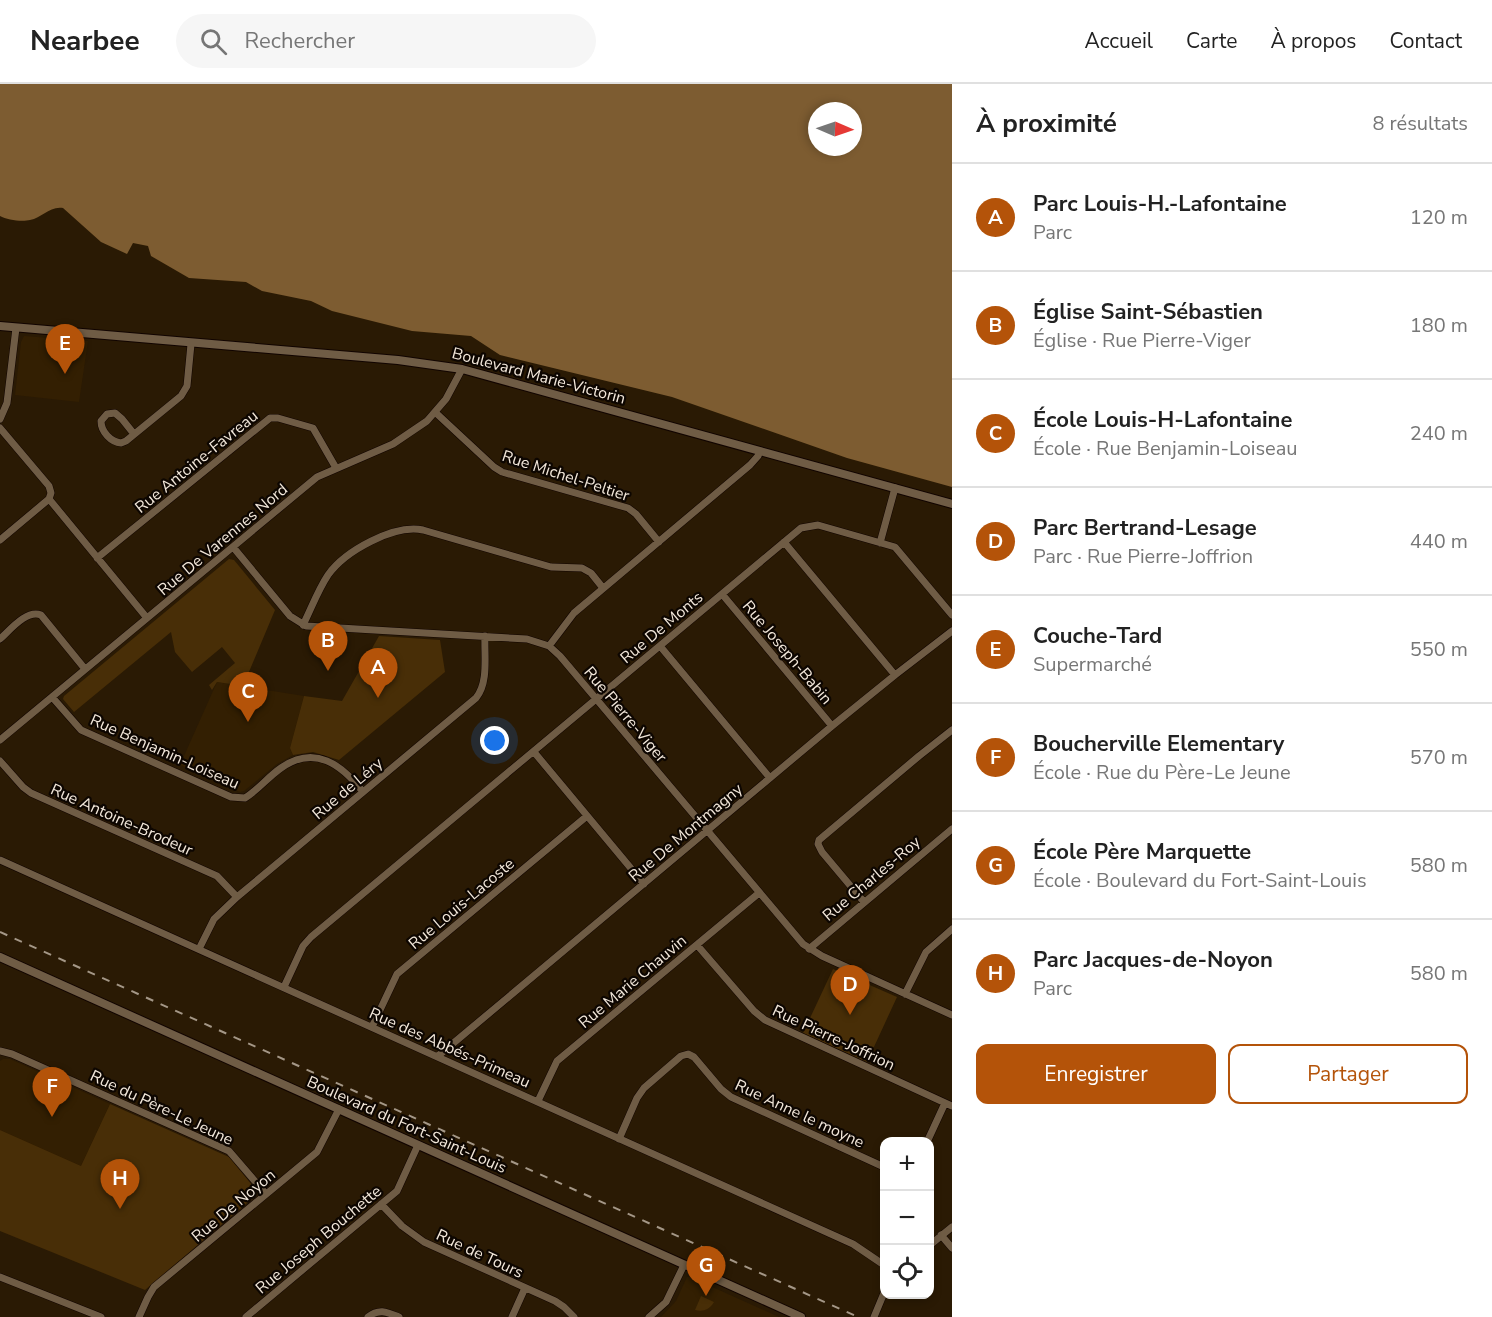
<!DOCTYPE html>
<html lang="fr">
<head>
<meta charset="utf-8">
<style>
	:root { --surface:#fff; --page:#f6f6f6; --text:#222; --muted:#767676; --line:#e0e0e0; --accent:#b45309 }
	body { margin:0; font-family:"Nunito Sans",sans-serif; background:var(--page); color:var(--text) }
	.controls { position:absolute; right:18px; bottom:18px; display:grid; overflow:hidden; border-radius:12px; box-shadow:0 3px 9px #0003 }
	.controls button { width:54px; height:54px; display:grid; place-items:center; padding:0; border:0; border-bottom:2px solid var(--line); background:var(--surface); color:var(--text); font:30px sans-serif }
	.compass { position:absolute; left:808px; top:18px; width:54px; height:54px; border-radius:50%; background:var(--surface); box-shadow:0 3px 9px #0003; rotate:92deg }
	.you { position:absolute; left:495px; top:657px; width:21px; height:21px; margin:-15px; border:4px solid #fff; border-radius:50%; background:#1a73e8; box-shadow:0 0 0 9px #1a73e833 }
	.badge { display:grid; place-items:center; width:39px; height:39px; border-radius:50%; background:var(--accent); color:#fff; font-size:20px; font-weight:700 }
	.pin { position:absolute; translate:-50% -50px; filter:drop-shadow(0 2px 3px #0008) }
	.pin::after { content:''; position:absolute; top:32px; width:21px; height:18px; background:inherit; clip-path:polygon(0 0,100% 0,50% 100%) }
	.list { margin:0; padding:0; list-style:none }
	h2 { display:flex; justify-content:space-between; align-items:center; height:78px; margin:0; padding:0 24px; font-size:26px }
	h2 small { font-size:20px; font-weight:400; color:var(--muted) }
	.list li { display:grid; grid-template-columns:39px 1fr auto; gap:18px; align-items:center; box-sizing:border-box; height:108px; padding:0 24px; border-top:2px solid var(--line) }
	.list b { display:block; font-size:22px; white-space:nowrap }
	.list p { margin:0; font-size:20px; white-space:nowrap; color:var(--muted) }
	.list em { font-size:20px; font-style:normal; color:var(--muted) }
	.actions { display:flex; gap:12px; padding:18px 24px }
	.actions a { flex:1; padding:14px 0; border:2px solid var(--accent); border-radius:12px; text-align:center; font-size:21px; color:var(--accent) }
	.actions .main { background:var(--accent); color:#fff }
	.icon { flex:none; width:33px; height:33px; fill:none; stroke:currentColor; stroke-width:2; stroke-linecap:round; stroke-linejoin:round }
	.map { position:relative; flex:none; width:952px; height:1233px; overflow:hidden }
	header { display:flex; align-items:center; gap:36px; box-sizing:border-box; height:84px; padding:0 30px; background:var(--surface); border-bottom:2px solid var(--line) }
	header strong { font-size:28px }
	nav { display:flex; gap:33px; margin-inline-start:auto; font-size:21px }
	.search { width:420px; height:54px; background:var(--page); display:flex; align-items:center; gap:15px; box-sizing:border-box; padding:0 21px; border-radius:33px; color:var(--muted); font-size:22px }
	main { display:flex }
	aside { flex:1; background:var(--surface) }
	.map>svg:first-child { display:block }
</style>
</head>
<body>
<header>
<strong>Nearbee</strong>
<div class="search"><svg class="icon" aria-label="search" viewBox="0 0 24 24"><circle cx="10" cy="10" r="6"/><path d="M15 15l6 6"/></svg>Rechercher</div>
<nav><a>Accueil</a><a>Carte</a><a>À propos</a><a>Contact</a></nav>
</header>
<main>
<div class="map">
<svg width="952" height="1233" viewBox="0 0 952 1233">
	<rect width="100%" height="100%" fill="#2a1a04"/>
	<!-- built -->
	<path fill="#331f02" d="M24,252L88,257L79,318L15,311L21,258Z
		M217,598L304,612L290,664L293,671L277,680L244,707L240,708L180,681Z
		M3,975H10L110,1020L81,1082L0,1046V977Z
		M687,1193H690L779,1233H661L676,1217Z"/>
	<!-- green -->
	<path fill="#482e07" d="M229,475L234,476L275,526L243,602L217,598L212,606L209,601L235,579L222,563L192,588L175,568L171,548L74,628L63,615L64,612Z
		M379,552L440,556L445,588L339,676L313,668L293,671L290,664L304,612L342,617Z
		M833,885L897,913L867,978L803,949Z
		M110,1020L229,1073L256,1106L254,1113L145,1206L0,1147V1046L81,1082Z
		M701,1212L714,1218C709,1226 703,1228 695,1226Z"/>
	<!-- water -->
	<path fill="#7d5c31" fill-rule="evenodd" d="M0,0H952V403L847,374L672,313L500,271L471,252L412,247L332,227L311,217L262,207L246,198L189,194L151,172L148,162L133,159L127,170L101,158L63,124C49,122 42,134 30,136C22,138 7,136 0,132ZM817,27H853V63H817Z"/>
	<g fill="none" stroke-linecap="round" stroke-linejoin="round">
		<!-- minor casing -->
		<g stroke="#110400" stroke-width="8">
			<path id="minor" d="M436,329L494,383L502,388L628,424L636,430L659,458
				M0,335L7,319L16,244
				M0,344L49,402L51,409L49,415L0,456
				M134,350L122,335L115,329L107,330L101,337C101,348 111,358 121,359L126,357L181,312L187,302L191,260
				M49,415L147,534
				M784,458L895,591
				M880,459L895,404
				M233,463L290,532L306,542L527,555L549,562L560,572L803,860L822,872L952,931
				M97,474L270,334H278L313,344L336,384
				M722,510L832,642
				M303,541C311,525 318,506 328,491C345,467 394,440 423,446L551,483L582,484L591,489L603,504
				M0,555C10,546 27,525 41,531L85,585
				M549,562L574,529L750,381L758,372L760,367
				M660,562L770,694
				M52,613L81,646L231,713L245,714C258,706 268,693 281,684C315,660 342,681 363,708
				M0,656L317,393L393,360L427,337L446,315L462,285
				M534,668L644,800
				M0,677L23,703L31,709L217,792L237,813
				M0,776L853,1160L884,1181
				M864,818L822,768L818,760L819,756L919,672L952,646
				M697,861L754,927L765,936L952,1022
				M199,865L214,835L237,813L476,614C489,598 484,571 485,552
				M809,865L952,745
				M284,903L303,862L311,853L801,444L818,441L895,463L952,531
				M905,910L926,868L952,845
				M372,943L397,890L587,732
				M0,967L12,970L229,1067L266,1110
				M438,972L832,642L895,591L952,547
				M538,1017L557,977L759,809
				M619,1055L637,1014L644,1004L681,972L688,970L694,973L721,1005L731,1013L884,1083
				M927,1058L945,1019
				M381,1120L402,1142L424,1158L555,1217L564,1223L574,1233
				M941,1151L952,1164
				M930,1161L952,1143
				M0,1193L101,1233
				M139,1233L148,1213L154,1203L317,1068L339,1025
				M246,1233L397,1107L418,1061
				M368,1233C379,1224 387,1228 399,1233
				M512,1233L525,1204
				M649,1233L666,1218L684,1181
				M874,1233L884,1209"/>
		</g>
		<!-- tertiary casing -->
		<g stroke="#110400" stroke-width="10">
			<path id="tertiary" d="M0,242L398,276L462,285L952,420
				M0,873L801,1233"/>
		</g>
		<!-- minor -->
		<use href="#minor" stroke="#6f5c45" stroke-width="7"/>
		<!-- tertiary -->
		<use href="#tertiary" stroke="#6f5c45" stroke-width="8"/>
		<!-- rail -->
		<path stroke="#a49787" stroke-width="2" stroke-dasharray="8 8" stroke-linecap="butt" d="M0,848L858,1233"/>
	</g>
	<g text-anchor="middle" stroke-width="4.5" stroke-linejoin="round" paint-order="stroke">
		<!-- street labels -->
		<g font-size="16" fill="#f2e7da" stroke="#0d0601">
			<text transform="translate(539 291) rotate(15)" y="6">Boulevard Marie-Victorin</text>
			<text transform="translate(196 377) rotate(-39)" y="6">Rue Antoine-Favreau</text>
			<text transform="translate(566 391) rotate(18)" y="6">Rue Michel-Peltier</text>
			<text transform="translate(222 455) rotate(-40)" y="6">Rue De Varennes Nord</text>
			<text transform="translate(661 543) rotate(-40)" y="6">Rue De Monts</text>
			<text transform="translate(788 568) rotate(50)" y="6">Rue Joseph-Babin</text>
			<text transform="translate(626 630) rotate(50)" y="6">Rue Pierre-Viger</text>
			<text transform="translate(165 667) rotate(24)" y="6">Rue Benjamin-Loiseau</text>
			<text transform="translate(347 704) rotate(-40)" y="6">Rue de Léry</text>
			<text transform="translate(122 735) rotate(24)" y="6">Rue Antoine-Brodeur</text>
			<text transform="translate(685 748) rotate(-40)" y="6">Rue De Montmagny</text>
			<text transform="translate(871 794) rotate(-40)" y="6">Rue Charles-Roy</text>
			<text transform="translate(461 819) rotate(-40)" y="6">Rue Louis-Lacoste</text>
			<text transform="translate(632 897) rotate(-40)" y="6">Rue Marie Chauvin</text>
			<text transform="translate(834 953) rotate(25)" y="6">Rue Pierre-Joffrion</text>
			<text transform="translate(450 963) rotate(24)" y="6">Rue des Abbés-Primeau</text>
			<text transform="translate(162 1023) rotate(25)" y="6">Rue du Père-Le Jeune</text>
			<text transform="translate(800 1029) rotate(25)" y="6">Rue Anne le moyne</text>
			<text transform="translate(407 1040) rotate(24)" y="6">Boulevard du Fort-Saint-Louis</text>
			<text transform="translate(233 1121) rotate(-40)" y="6">Rue De Noyon</text>
			<text transform="translate(318 1155) rotate(-40)" y="6">Rue Joseph Bouchette</text>
			<text transform="translate(480 1169) rotate(25)" y="6">Rue de Tours</text>
		</g>
	</g>
</svg>
<div class="controls">
<button>+</button>
<button>−</button>
<button><svg class="icon" aria-label="locate" viewBox="0 0 24 24"><circle cx="12" cy="12" r="6"/><path d="M12 2v4M12 18v4M2 12h4M18 12h4"/></svg></button>
</div>
<svg class="compass" viewBox="-18 -18 36 36"><path d="M0-13l5 13h-10z" fill="#e53935"/><path d="M0 13l5-13h-10z" fill="#767676"/></svg>
<div class="you"></div>
<div class="pin badge" style="left:378px;top:614px">A</div>
<div class="pin badge" style="left:328px;top:587px">B</div>
<div class="pin badge" style="left:248px;top:638px">C</div>
<div class="pin badge" style="left:850px;top:931px">D</div>
<div class="pin badge" style="left:65px;top:290px">E</div>
<div class="pin badge" style="left:52px;top:1033px">F</div>
<div class="pin badge" style="left:706px;top:1212px">G</div>
<div class="pin badge" style="left:120px;top:1125px">H</div>
</div>
<aside>
<h2>À proximité<small>8 résultats</small></h2>
<ul class="list">
<li><span class="badge">A</span><div><b>Parc Louis-H.-Lafontaine</b><p>Parc</p></div><em>120 m</em></li>
<li><span class="badge">B</span><div><b>Église Saint-Sébastien</b><p>Église · Rue Pierre-Viger</p></div><em>180 m</em></li>
<li><span class="badge">C</span><div><b>École Louis-H-Lafontaine</b><p>École · Rue Benjamin-Loiseau</p></div><em>240 m</em></li>
<li><span class="badge">D</span><div><b>Parc Bertrand-Lesage</b><p>Parc · Rue Pierre-Joffrion</p></div><em>440 m</em></li>
<li><span class="badge">E</span><div><b>Couche-Tard</b><p>Supermarché</p></div><em>550 m</em></li>
<li><span class="badge">F</span><div><b>Boucherville Elementary</b><p>École · Rue du Père-Le Jeune</p></div><em>570 m</em></li>
<li><span class="badge">G</span><div><b>École Père Marquette</b><p>École · Boulevard du Fort-Saint-Louis</p></div><em>580 m</em></li>
<li><span class="badge">H</span><div><b>Parc Jacques-de-Noyon</b><p>Parc</p></div><em>580 m</em></li>
</ul>
<div class="actions"><a class="main">Enregistrer</a><a>Partager</a></div>
</aside>
</main>
</body>
</html>
